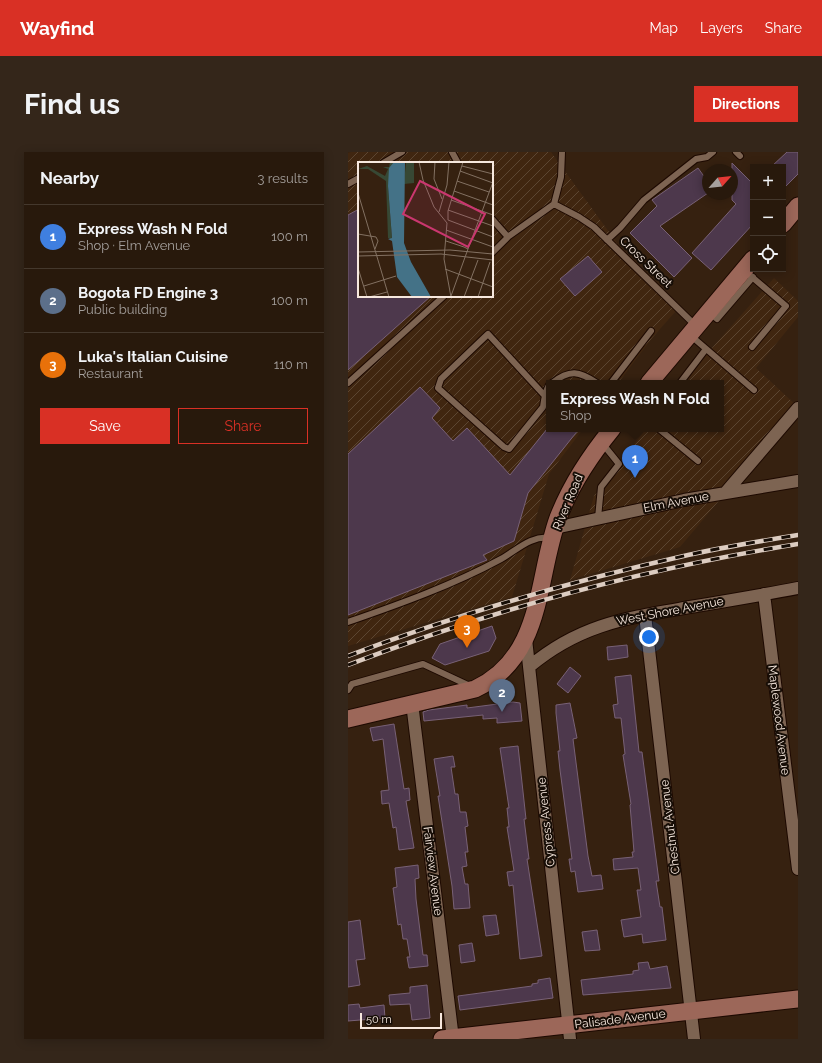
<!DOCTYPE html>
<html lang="en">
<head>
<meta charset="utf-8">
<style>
	:root { --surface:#28190c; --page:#34261a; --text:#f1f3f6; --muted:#a5a09d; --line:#44382d; --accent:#d93025 }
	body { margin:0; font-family:Raleway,sans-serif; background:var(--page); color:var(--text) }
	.controls { position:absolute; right:12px; top:12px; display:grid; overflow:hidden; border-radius:0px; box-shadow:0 2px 10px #0003 }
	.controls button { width:36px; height:36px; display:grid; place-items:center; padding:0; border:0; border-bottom:1px solid var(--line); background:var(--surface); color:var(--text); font:20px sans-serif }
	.compass { position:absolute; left:354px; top:12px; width:36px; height:36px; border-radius:50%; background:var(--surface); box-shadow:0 2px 10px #0003; rotate:63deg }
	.scale { position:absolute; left:12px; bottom:10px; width:82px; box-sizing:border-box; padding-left:4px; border:2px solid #f7e8de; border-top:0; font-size:11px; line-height:14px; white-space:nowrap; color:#f7e8de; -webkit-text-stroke:3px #160d06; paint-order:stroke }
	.you { position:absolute; left:301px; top:485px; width:14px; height:14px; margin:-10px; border:3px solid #fff; border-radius:50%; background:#1a73e8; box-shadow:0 0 0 6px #1a73e833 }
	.badge { display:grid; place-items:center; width:26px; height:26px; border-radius:50%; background:var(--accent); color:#fff; font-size:13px; font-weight:700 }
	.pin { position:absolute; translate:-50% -33px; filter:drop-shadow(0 1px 2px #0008) }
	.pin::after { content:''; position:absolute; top:21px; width:14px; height:12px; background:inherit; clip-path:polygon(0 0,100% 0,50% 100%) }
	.popup { position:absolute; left:198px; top:228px; width:178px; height:52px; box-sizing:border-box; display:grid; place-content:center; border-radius:0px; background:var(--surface); filter:drop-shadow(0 1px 3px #0005); font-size:13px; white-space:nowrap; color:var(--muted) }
	.popup b { font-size:15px; color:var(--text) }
	.popup::after { content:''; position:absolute; left:50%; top:100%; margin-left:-8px; border:8px solid transparent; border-top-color:var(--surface) }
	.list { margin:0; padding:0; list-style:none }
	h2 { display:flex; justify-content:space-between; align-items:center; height:52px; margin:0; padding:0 16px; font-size:17px }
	h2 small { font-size:13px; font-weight:400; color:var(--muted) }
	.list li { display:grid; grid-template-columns:26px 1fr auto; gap:12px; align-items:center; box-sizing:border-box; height:64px; padding:0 16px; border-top:1px solid var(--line) }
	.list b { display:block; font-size:15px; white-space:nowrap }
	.list p { margin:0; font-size:13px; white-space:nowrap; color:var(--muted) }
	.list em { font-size:13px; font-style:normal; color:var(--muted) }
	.actions { display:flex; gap:8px; padding:12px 16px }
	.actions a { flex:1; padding:9px 0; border:1px solid var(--accent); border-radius:0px; text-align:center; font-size:14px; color:var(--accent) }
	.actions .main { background:var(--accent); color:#fff }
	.icon { flex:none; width:22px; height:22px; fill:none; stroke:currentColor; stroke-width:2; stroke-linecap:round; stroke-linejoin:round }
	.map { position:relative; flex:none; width:450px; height:887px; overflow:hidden; border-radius:0px }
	header { display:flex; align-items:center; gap:24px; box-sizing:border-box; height:56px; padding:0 20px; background:var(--accent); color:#fff }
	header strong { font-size:19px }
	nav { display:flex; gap:22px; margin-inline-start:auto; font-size:14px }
	.intro { display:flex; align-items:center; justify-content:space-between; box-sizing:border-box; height:96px; padding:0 24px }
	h1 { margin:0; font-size:28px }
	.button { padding:10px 18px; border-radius:0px; background:var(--accent); color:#fff; font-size:14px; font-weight:700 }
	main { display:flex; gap:24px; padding:0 24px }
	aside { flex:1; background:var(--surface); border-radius:0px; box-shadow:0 2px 10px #0003 }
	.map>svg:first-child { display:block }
</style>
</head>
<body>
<header>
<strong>Wayfind</strong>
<nav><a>Map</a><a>Layers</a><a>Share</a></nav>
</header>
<div class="intro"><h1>Find us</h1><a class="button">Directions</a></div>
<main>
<aside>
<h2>Nearby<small>3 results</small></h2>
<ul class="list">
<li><span class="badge" style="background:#3f7fe0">1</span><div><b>Express Wash N Fold</b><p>Shop · Elm Avenue</p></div><em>100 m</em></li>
<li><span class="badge" style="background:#5c6f8a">2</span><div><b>Bogota FD Engine 3</b><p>Public building</p></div><em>100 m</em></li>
<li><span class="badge" style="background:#e8710a">3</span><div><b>Luka's Italian Cuisine</b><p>Restaurant</p></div><em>110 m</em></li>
</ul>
<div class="actions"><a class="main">Save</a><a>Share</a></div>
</aside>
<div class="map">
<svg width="450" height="887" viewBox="0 0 450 887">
	<defs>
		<pattern id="industrial-furrows" width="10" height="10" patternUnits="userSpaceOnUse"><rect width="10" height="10" fill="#402610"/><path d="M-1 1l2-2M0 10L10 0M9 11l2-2" fill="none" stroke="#5c4632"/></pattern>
	</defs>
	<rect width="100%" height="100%" fill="#362110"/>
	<!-- industrial -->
	<path fill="url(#industrial-furrows)" fill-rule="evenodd" d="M3,0H203L298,131L328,159L304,186L270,231H201V277H235L201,322L164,445L0,494V1ZM11,11H144V144H11Z
		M426,126L450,149V165L408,216L450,255L332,395L222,428L246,344L298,277H373V231H333Z"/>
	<!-- building -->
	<path fill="#4d384c" stroke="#786176" d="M439,0H450V22L435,37V15H423Z
		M384,11L405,32V72L363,118L344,101L388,52L384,48Z
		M350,16L360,30V41L312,74L344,106L326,125L282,81L309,54L304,48Z
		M11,57V144H83L0,218V63Z
		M240,104L254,120L227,144L212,127Z
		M72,235L92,256L84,266L105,289L119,276L162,323L199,277H231L180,341L166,389L135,403L139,408L0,463V302Z
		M144,474L148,486L141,499L97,513L84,506L92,492Z
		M279,493L280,505L260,508L259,495Z
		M222,515L233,524L220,541L209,532Z
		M283,523L291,600H294L311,729H308L312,755H314L318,788L295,791L294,782L276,785L273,768L293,765L289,738H293L290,716L266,718L265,707L285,705L284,700H286L282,653L283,652L275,603L277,602L273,566H267L265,553L270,552L267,525Z
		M165,550L172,551L174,569L149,571V566L135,567V563L76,569L75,560L81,558L119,553V556Z
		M222,551L229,586L225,587L240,704L244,724L253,723L255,737L230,740L227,719L223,720L221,707H224L212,618L210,599H212L208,561V553Z
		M46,572L56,637L61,636L62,648L58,649L66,696L51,698L48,675L45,676L41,651L34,652L33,639L41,638L35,587L25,589L22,576Z
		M170,594L178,667H176L181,707H179L194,804L172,807L165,733L161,734L159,720L166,719L159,675H161L159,656H161L152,596Z
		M105,604L107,615H103L107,642H110L112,660H118L120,674L117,675L120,700H117L119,714L114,715L117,732H120L122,756L106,757L104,734L90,644H92L86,607Z
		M70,713L71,726L67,727L68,747L75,803H79L80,814L61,816L59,805H62L59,787H55L53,772L50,773L45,736L49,735L47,716Z
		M148,763L151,782L138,784L135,764Z
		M12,768L17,807L8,808L12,833L0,835V770Z
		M249,778L252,798L237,799L234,780Z
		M124,791L127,809L113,811L111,793Z
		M300,810L302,817L319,814L323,836L235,843L233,828L285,822V819L291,818L290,811Z
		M202,826L205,846L112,858L110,844L184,834V832L190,831V828Z
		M79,833L82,866L64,868L62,852L42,853L41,843L62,841V835Z
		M11,852L12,856L36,853L37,866L0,869V853Z"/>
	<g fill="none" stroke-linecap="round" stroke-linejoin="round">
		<!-- lane casing -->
		<g stroke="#1d0900" stroke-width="8">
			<path id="lane" d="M104,0L110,11
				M388,0L392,4
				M35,11L54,0
				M0,32L11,26
				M206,52L213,25L214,0
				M144,67L160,85
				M259,88L272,76L296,48L348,7L359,5L365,0
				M144,101L161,84L206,52L231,65L246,75L348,174
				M397,119L438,154L404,195
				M362,161L369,167L405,125
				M342,183L406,238
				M0,231L96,144
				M204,231C222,217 231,219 249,231
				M263,231L303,179
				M332,231L358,197
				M197,244L140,182L93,227L90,236L156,295L161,297L195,255C196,247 197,240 201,233
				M311,277L350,309
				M250,366L253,335L271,312L254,291
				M0,470C52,452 105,433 153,407C169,398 183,383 203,386
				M0,538L4,532L75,512L122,534"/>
		</g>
		<!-- street casing -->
		<g stroke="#1d0900" stroke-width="14">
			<path id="street" d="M378,340L450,256
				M207,376L336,348L450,329
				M416,442L450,717
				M297,463L346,887
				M178,487L222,887
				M181,515C232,472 279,466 342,455C378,449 414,443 450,436
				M64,551L105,887"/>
		</g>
		<!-- secondary casing -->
		<g stroke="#1d0900" stroke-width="19">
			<path id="secondary" d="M435,72L450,54
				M301,231L405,107
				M0,567L127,537C196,505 188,427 210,366C223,332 242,304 264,277
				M94,887L450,847"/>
		</g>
		<!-- lane -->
		<use href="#lane" stroke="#7d6452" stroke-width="6"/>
		<!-- street -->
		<use href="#street" stroke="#7d6452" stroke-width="12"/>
		<!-- secondary -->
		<use href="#secondary" stroke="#9c6759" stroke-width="17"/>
		<!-- rail casing -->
		<g stroke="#dcccc1" stroke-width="4.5">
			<path id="rail" d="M0,504C110,462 224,429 340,403C376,395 413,389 450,383
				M0,513C146,457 296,417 450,392"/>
		</g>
		<!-- rail -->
		<use href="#rail" stroke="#160d06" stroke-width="3" stroke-dasharray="9" stroke-linecap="butt"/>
	</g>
	<g text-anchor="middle" stroke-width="4" stroke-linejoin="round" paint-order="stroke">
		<!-- street labels -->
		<g font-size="12" fill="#f7e8de" stroke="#160d06">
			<text transform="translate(298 110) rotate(44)" y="4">Cross Street</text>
			<text transform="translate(220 350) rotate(-67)" y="4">River Road</text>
			<text transform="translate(328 350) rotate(-11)" y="4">Elm Avenue</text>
			<text transform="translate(322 459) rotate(-11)" y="4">West Shore Avenue</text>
			<text transform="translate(431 568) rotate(83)" y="4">Maplewood Avenue</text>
			<text transform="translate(198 670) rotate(-96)" y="4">Cypress Avenue</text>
			<text transform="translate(322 675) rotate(-97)" y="4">Chestnut Avenue</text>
			<text transform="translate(85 719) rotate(83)" y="4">Fairview Avenue</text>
			<text transform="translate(272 867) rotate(-7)" y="4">Palisade Avenue</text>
		</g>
	</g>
	<!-- overview -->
	<g transform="translate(10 10)">
		<rect width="135" height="135" fill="#362110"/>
		<path d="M48,0H56V21L46,22Z" fill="#374834"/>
		<path d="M32,0H36L30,24L34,77L30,76L28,19L10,7H0L9,4L27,14L30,7L25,5H31Z" fill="#374834"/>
		<path d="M36,0H47L46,81L53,100L73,135H54L39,115L34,79L30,77L34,76L30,24L31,6Z" fill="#447287"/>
		<path fill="none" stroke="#837162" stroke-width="1" d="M61,0L65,18L76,45L89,61L86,97L93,135M77,0L76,17L84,37M104,4L135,12M102,9L135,21M99,19L131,30M96,29L135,43M0,31L31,135M93,38L135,53M90,48L135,64M81,50L89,23L91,0M90,58V49L105,0M90,58L135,75M88,68L135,85M0,72L18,75L20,79L17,87M88,79L106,85M110,87L135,20M0,90L92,88L135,92M0,94L83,92L135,98M0,106L9,135M87,107L135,125M6,124L38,114M93,134L110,87L106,85M11,135L29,130M106,135L120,98M120,135L132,100"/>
		<path fill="#ca376f" fill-opacity="0.15" stroke="#ca376f" stroke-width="2" d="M62,19L127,52L110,85L45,52Z"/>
		<rect width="135" height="135" fill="none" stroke="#f7e8de" stroke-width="2"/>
	</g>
</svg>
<div class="controls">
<button>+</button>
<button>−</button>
<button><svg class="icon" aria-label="locate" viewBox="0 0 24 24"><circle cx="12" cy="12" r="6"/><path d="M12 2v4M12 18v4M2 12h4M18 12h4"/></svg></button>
</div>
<svg class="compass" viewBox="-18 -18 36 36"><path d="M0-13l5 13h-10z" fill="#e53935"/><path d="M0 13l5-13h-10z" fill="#a5a09d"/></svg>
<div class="scale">50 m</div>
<div class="you"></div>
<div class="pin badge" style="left:287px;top:326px;background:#3f7fe0">1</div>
<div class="popup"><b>Express Wash N Fold</b>Shop</div>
<div class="pin badge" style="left:154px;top:560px;background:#5c6f8a">2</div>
<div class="pin badge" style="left:119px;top:496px;background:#e8710a">3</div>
</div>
</main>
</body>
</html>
